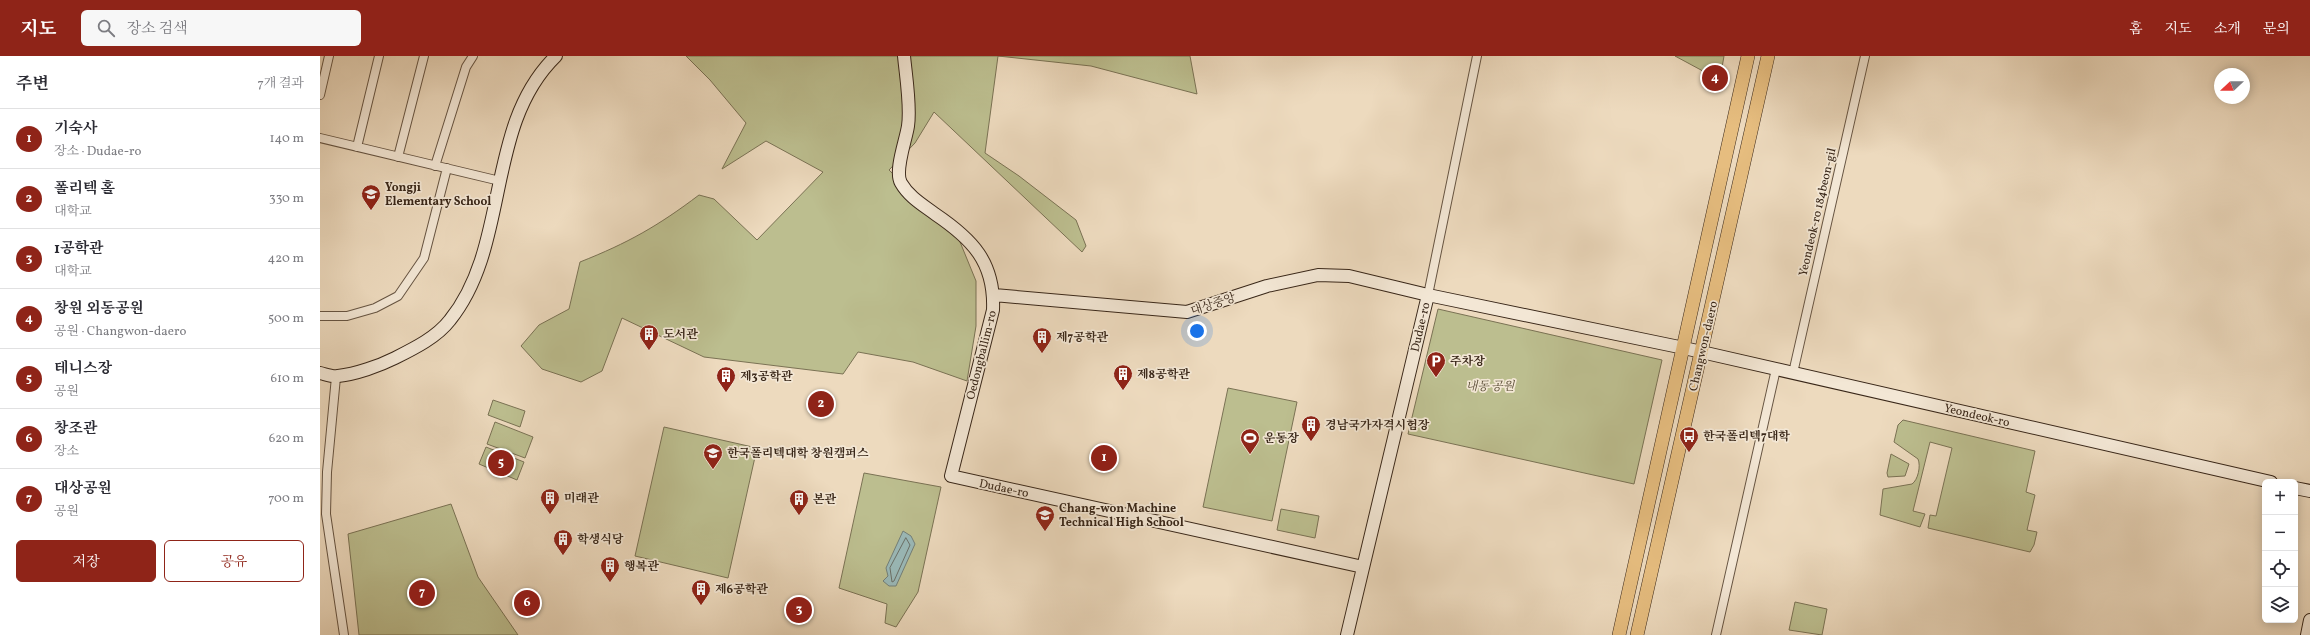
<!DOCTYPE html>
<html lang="ko">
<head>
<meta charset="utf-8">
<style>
	:root { --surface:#fff; --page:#f7f7f7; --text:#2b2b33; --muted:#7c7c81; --line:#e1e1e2; --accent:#8f2418 }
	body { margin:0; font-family:Vollkorn,"Noto Serif KR",serif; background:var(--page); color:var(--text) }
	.controls { position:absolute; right:12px; bottom:12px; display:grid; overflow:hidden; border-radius:6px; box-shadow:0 2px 10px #0003 }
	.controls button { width:36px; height:36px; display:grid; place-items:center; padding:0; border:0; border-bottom:1px solid var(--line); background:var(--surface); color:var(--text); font:20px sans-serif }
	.compass { position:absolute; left:1894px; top:12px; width:36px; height:36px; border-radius:50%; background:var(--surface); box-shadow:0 2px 10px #0003; rotate:248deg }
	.you { position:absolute; left:877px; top:275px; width:14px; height:14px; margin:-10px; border:3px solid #fff; border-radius:50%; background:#1a73e8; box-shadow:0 0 0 6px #1a73e833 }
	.badge { display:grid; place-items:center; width:26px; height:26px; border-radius:50%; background:var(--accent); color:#fff; font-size:13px; font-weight:700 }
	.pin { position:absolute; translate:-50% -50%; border:2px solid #fff; box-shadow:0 1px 4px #0006 }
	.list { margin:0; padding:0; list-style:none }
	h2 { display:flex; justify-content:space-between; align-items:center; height:52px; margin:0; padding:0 16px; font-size:17px }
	h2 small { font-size:13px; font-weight:400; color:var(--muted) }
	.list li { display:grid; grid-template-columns:26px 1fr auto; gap:12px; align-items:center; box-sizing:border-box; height:60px; padding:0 16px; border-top:1px solid var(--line) }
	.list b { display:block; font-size:15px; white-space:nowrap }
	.list p { margin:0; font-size:13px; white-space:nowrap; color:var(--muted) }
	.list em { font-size:13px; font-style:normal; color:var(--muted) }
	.actions { display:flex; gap:8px; padding:12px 16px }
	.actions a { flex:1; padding:9px 0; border:1px solid var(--accent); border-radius:6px; text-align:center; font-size:14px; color:var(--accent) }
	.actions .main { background:var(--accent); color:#fff }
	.icon { flex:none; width:22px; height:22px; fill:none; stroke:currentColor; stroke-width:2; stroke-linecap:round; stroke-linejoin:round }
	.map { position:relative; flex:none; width:1990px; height:579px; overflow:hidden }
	header { display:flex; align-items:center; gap:24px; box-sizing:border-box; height:56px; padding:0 20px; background:var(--accent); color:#fff }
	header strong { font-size:19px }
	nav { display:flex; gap:22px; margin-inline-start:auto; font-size:14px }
	.search { width:280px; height:36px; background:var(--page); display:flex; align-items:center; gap:10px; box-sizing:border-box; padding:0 14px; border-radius:6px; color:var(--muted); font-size:15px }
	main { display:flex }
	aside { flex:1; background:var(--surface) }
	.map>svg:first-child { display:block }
</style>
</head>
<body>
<header>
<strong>지도</strong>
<div class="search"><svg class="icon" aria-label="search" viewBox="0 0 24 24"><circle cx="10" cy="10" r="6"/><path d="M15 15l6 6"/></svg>장소 검색</div>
<nav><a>홈</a><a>지도</a><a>소개</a><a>문의</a></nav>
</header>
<main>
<aside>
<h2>주변<small>7개 결과</small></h2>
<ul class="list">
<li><span class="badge">1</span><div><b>기숙사</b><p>장소 · Dudae-ro</p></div><em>140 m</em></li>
<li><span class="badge">2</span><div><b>폴리텍 홀</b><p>대학교</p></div><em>330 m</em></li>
<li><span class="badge">3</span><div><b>1공학관</b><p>대학교</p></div><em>420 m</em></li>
<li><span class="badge">4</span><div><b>창원 외동공원</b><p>공원 · Changwon-daero</p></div><em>500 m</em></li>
<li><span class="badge">5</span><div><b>테니스장</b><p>공원</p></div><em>610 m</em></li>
<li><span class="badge">6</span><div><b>창조관</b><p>장소</p></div><em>620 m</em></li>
<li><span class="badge">7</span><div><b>대상공원</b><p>공원</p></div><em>700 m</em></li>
</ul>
<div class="actions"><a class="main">저장</a><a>공유</a></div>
</aside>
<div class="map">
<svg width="1990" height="579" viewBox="0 0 1990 579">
	<rect width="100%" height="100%" fill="#eddabe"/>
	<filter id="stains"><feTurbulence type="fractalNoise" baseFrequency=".005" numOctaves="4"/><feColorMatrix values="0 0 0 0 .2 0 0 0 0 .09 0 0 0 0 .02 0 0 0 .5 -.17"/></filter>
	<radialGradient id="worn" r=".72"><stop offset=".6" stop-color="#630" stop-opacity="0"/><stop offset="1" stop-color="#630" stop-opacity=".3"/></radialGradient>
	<!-- green -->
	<path fill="#bcbe8f" stroke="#7a7254" d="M366,0H870L877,38L771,10L678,0L665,97L699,120L756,164L766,190L762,196L614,56L595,87L569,114L638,181L656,225V270L647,325L593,306L538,296L523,318L384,301L302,262L282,315L261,326L222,313L201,290L219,269L249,253L260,206C308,187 338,170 379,139L394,143L437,184L503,116L446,85L402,113L426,67L390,24Z
		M1355,0H1404L1399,29L1381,14Z
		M1118,253L1342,304L1314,428L1088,378Z
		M908,332L977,346L952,465L883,451Z
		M173,344L205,355L200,371L168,359Z
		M1583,364L1715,395L1706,436L1715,439L1707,474L1717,476L1714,489L1710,496L1608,472L1610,459L1616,460L1632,392L1610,386L1593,455L1605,458L1600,471L1560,459L1563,433L1592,428C1598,424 1601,410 1598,403L1574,386L1578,369Z
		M175,366L213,381L205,402L167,388Z
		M344,371L437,392L408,522L315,500Z
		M166,391L204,406L197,424L159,408Z
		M1571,398L1589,408L1585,420L1568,421L1567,417Z
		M544,417L621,431L598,536L576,571L565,567L567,548L519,532Z
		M131,448L158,521L198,579H39L28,478Z
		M961,453L999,460L995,482L957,474Z
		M1475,546L1507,553L1502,579L1469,574Z"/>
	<!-- water -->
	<path fill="#9ab9b8" stroke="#737f78" d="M583,475L591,480L595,488L576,530H569L563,525L568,520L566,512Z"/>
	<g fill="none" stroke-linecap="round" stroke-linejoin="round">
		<!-- shore -->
		<path stroke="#6a7068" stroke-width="1" d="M586,482L590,489L574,525L572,526L570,512Z"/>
		<!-- street casing -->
		<g stroke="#665442" stroke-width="10">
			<path id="street" d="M0,39L9,0
				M0,82L180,125
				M37,91L59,0
				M78,101L104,0
				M115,110L146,11L153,0
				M1108,239L1157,0
				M0,260H27L55,252L78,240L104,202L127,112
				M1473,317L1545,0
				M16,321L7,416L6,458L24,579
				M1396,579L1456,313"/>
		</g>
		<!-- secondary casing -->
		<g stroke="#392719" stroke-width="14">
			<path id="secondary" d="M584,0C586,21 591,50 588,70C586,84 574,115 581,127C589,141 603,149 615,158C652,183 675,206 673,254L631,420L1043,511
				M674,239L867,256L947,230L998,219L1029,220L1108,239
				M0,317C5,318 12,321 18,320C36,318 59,310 75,302C95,292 117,281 130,264C191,188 164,70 236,0
				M1975,432L1990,435
				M1027,579L1108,239L1364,292L1951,426
				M1987,579L1990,564"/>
		</g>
		<!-- primary casing -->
		<g stroke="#392719" stroke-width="14">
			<path id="primary" d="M1299,579L1428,0
				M1317,579L1448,0"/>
		</g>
		<!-- street -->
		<use href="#street" stroke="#f3e7d5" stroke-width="8"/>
		<!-- secondary -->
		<use href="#secondary" stroke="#f3e7d5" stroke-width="12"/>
		<!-- primary -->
		<use href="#primary" stroke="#e6bd7f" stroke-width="13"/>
	</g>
	<!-- icons -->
	<defs>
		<g id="school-pin" transform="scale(1)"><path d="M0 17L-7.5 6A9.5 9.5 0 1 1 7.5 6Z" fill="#8f2418" stroke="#f3e7d5"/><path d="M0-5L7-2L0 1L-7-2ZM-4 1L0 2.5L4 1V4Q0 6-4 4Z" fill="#fff"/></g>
		<g id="building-pin" transform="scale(1)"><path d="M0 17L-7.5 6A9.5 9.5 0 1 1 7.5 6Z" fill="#8f2418" stroke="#f3e7d5"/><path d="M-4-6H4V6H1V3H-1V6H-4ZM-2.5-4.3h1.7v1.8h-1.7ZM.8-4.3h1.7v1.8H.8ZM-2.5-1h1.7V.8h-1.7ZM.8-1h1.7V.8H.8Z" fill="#fff"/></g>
		<g id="parking-pin" transform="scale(1)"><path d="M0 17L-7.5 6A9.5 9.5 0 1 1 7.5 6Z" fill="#8f2418" stroke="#f3e7d5"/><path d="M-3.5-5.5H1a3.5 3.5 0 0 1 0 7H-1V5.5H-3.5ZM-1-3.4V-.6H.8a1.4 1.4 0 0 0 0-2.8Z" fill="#fff"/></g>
		<g id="bus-pin" transform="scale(1)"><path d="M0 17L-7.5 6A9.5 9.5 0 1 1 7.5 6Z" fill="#8f2418" stroke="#f3e7d5"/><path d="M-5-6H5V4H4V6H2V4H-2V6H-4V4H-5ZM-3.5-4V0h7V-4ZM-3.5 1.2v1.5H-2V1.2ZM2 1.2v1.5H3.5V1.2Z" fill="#fff"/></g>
		<g id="stadium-pin" transform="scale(1)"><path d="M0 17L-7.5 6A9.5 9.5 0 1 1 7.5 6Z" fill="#8f2418" stroke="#f3e7d5"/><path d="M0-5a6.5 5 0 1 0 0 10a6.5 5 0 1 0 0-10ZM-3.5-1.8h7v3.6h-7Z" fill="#fff"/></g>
		<g id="university-pin" transform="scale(1)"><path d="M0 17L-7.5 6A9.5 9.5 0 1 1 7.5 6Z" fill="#8f2418" stroke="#f3e7d5"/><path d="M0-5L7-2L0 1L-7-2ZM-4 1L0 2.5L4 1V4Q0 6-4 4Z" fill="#fff"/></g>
	</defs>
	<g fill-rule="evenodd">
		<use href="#school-pin" x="51" y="138"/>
		<use href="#building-pin" x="329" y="278"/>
		<use href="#building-pin" x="722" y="281"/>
		<use href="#parking-pin" x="1116" y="305"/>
		<use href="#building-pin" x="803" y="318"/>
		<use href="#building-pin" x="406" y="320"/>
		<use href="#building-pin" x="991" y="369"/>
		<use href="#bus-pin" x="1369" y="380"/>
		<use href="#stadium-pin" x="930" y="382"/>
		<use href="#university-pin" x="393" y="397"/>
		<use href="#building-pin" x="230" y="442"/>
		<use href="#building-pin" x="479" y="443"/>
		<use href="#school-pin" x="725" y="459"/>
		<use href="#building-pin" x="243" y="483"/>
		<use href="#building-pin" x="290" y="510"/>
		<use href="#building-pin" x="381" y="533"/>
	</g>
	<g text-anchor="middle" stroke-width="3.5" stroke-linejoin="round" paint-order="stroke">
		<!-- poi labels -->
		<g font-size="12" font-weight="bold" fill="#392719" stroke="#f3e7d5" text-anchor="start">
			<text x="65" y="135">Yongji<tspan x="65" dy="14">Elementary School</tspan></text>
			<text x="343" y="282">도서관</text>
			<text x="736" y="285">제7공학관</text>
			<text x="1130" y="309">주차장</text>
			<text x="817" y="322">제8공학관</text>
			<text x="420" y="324">제3공학관</text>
			<text x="1005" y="373">경남국가자격시험장</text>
			<text x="1383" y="384">한국폴리텍7대학</text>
			<text x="944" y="386">운동장</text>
			<text x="407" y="401">한국폴리텍대학 창원캠퍼스</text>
			<text x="244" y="446">미래관</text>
			<text x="493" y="447">본관</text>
			<text x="739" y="456">Chang-won Machine<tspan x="739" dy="14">Technical High School</tspan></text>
			<text x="257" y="487">학생식당</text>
			<text x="304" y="514">행복관</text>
			<text x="395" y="537">제6공학관</text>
		</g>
		<!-- street labels -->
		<g font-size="12" fill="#392719" stroke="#f3e7d5">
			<text transform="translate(1497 156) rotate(-77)" y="4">Yeondeok-ro 184beon-gil</text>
			<text transform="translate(893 248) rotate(-18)" y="4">대상중앙</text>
			<text transform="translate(1100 271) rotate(-77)" y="4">Dudae-ro</text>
			<text transform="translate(1383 290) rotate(-77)" y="4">Changwon-daero</text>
			<text transform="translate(661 299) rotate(-76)" y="4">Oedongballim-ro</text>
			<text transform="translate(1657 359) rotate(13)" y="4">Yeondeok-ro</text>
			<text transform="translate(684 432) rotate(12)" y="4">Dudae-ro</text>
		</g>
		<!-- park labels -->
		<g font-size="12" font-style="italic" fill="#5a4d36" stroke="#f3e7d5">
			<text x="1170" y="334">내동 공원</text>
		</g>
	</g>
	<rect width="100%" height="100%" filter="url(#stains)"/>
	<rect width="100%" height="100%" fill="url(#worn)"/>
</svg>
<div class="controls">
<button>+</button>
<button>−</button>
<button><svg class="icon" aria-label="locate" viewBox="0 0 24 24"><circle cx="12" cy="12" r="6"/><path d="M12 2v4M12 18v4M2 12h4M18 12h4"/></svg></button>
<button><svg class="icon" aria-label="layers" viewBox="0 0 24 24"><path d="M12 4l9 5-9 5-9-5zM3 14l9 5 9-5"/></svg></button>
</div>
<svg class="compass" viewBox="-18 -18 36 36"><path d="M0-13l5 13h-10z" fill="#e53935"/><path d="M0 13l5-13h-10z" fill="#7c7c81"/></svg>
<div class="you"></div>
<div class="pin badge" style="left:784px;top:402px">1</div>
<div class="pin badge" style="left:501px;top:348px">2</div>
<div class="pin badge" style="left:479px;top:554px">3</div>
<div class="pin badge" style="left:1395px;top:22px">4</div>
<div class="pin badge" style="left:181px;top:407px">5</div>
<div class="pin badge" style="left:207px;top:547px">6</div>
<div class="pin badge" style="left:102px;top:537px">7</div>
</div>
</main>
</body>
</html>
